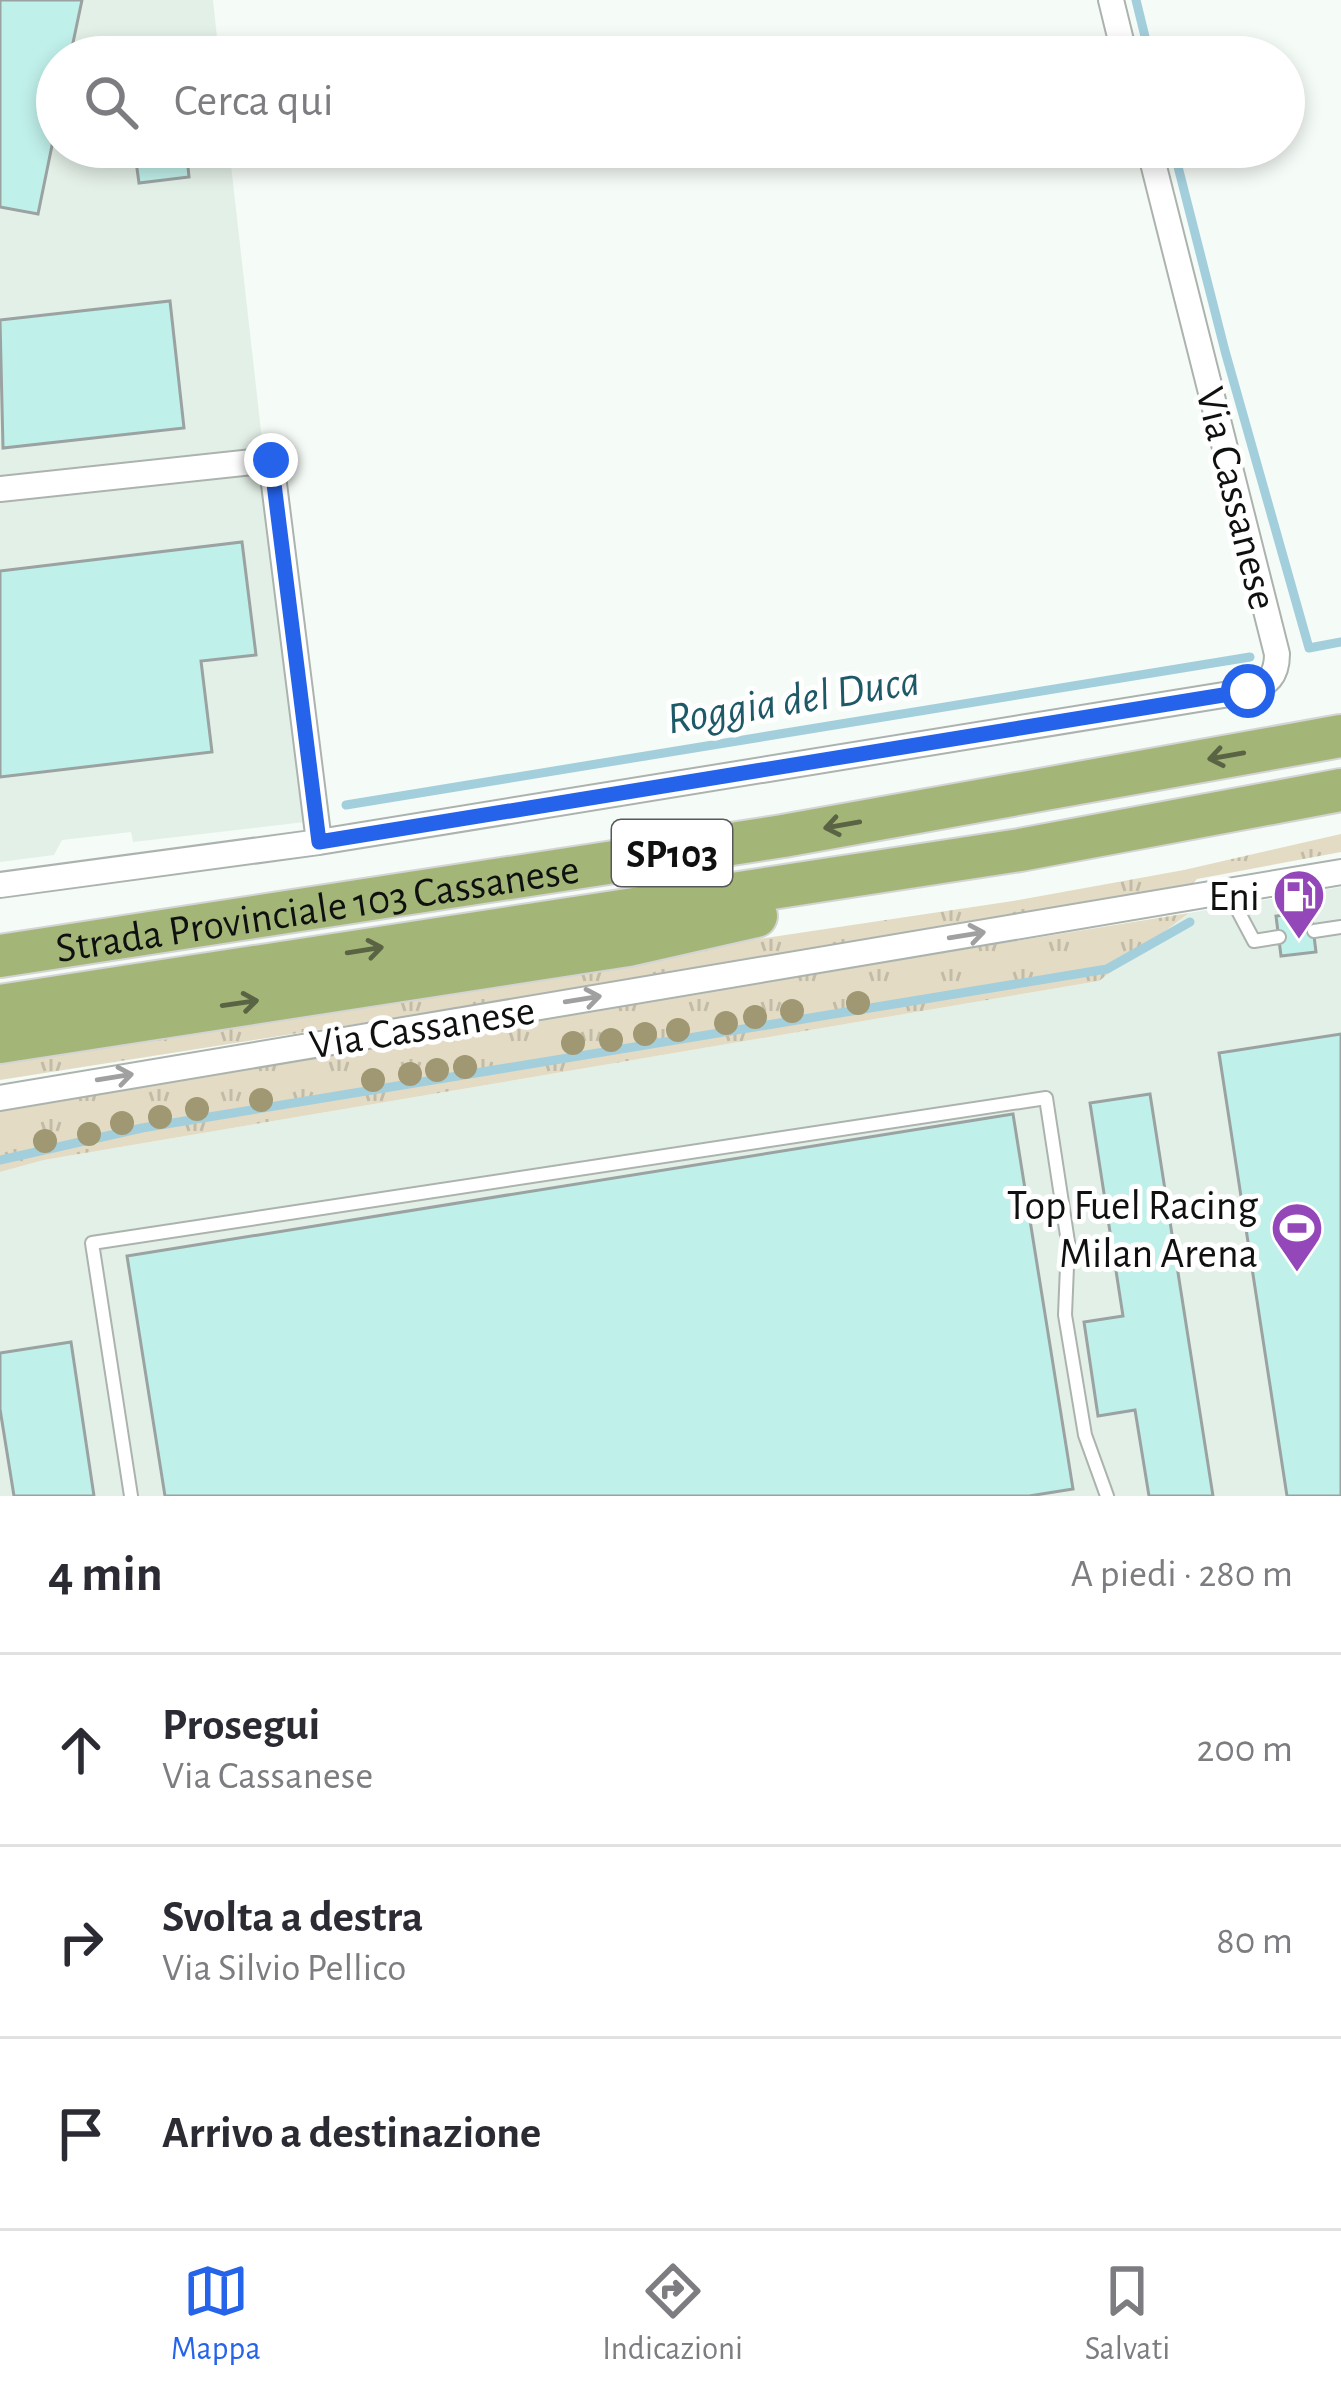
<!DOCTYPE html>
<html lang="it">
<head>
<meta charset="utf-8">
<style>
	:root { --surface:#fff; --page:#f2f2f3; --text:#2b2b33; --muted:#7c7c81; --line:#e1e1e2; --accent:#2563eb }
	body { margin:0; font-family:"Alegreya Sans",sans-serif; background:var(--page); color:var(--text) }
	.stop { position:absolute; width:36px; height:36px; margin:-27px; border:9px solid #2563eb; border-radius:50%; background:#fff }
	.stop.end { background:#2563eb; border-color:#fff; box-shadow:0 3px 12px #0008 }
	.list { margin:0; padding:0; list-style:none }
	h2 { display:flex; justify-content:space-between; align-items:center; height:156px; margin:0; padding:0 48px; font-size:51px }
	h2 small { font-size:39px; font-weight:400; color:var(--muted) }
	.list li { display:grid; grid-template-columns:78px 1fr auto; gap:36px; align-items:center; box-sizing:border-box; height:192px; padding:0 48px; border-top:3px solid var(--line) }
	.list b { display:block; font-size:45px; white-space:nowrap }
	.list p { margin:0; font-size:39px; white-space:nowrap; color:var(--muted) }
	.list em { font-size:39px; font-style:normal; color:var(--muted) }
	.icon { flex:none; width:66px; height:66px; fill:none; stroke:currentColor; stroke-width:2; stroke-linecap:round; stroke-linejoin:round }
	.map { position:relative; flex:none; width:1341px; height:1496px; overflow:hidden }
	.search { position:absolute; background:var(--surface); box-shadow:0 6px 18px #0003; left:36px; right:36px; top:36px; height:132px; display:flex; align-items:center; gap:30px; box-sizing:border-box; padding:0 42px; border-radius:66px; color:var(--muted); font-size:45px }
	.sheet { height:732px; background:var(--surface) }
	nav { display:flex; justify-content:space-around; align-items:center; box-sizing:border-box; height:168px; border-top:3px solid var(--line); background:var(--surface); font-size:33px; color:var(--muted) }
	nav a { display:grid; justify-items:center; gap:6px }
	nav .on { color:var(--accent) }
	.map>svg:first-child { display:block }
</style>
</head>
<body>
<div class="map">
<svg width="1341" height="1496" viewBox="0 0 1341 1496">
	<defs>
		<pattern id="grass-tufts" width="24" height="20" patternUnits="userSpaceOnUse" patternTransform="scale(3)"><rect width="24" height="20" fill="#e3dbc4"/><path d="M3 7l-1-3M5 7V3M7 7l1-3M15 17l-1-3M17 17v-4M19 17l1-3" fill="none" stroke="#c2bba7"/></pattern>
	</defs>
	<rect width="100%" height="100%" fill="#f5fbf6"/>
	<!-- built -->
	<path fill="#e3f0e7" d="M0,0H213L219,57H57V147H229L305,822L133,842L131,832L62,840L54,855L0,862Z
		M1341,887V1496H0V1172L44,1160L1099,981L1189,913Z"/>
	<!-- grass -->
	<path fill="url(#grass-tufts)" d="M1341,834V852L1197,879L1183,894L0,1080V1058L98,1038L1013,901L1184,870Z
		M1189,913L1099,981L44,1160L0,1172V1108L36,1099Z"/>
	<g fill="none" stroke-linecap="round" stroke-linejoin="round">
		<!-- stream -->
		<path stroke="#a3cfdd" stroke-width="9" d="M1136,0L1150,57
			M1173,147L1225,351L1309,648L1341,642
			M346,805L1250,657
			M0,1160L142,1128L1107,969L1190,922"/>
	</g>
	<!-- building -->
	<path fill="#c0f0ea" stroke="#9ba3a2" stroke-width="3" d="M0,0H82L70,57H57V121L38,214L0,207Z
		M134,147H186L189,177L139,183Z
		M170,301L184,428L3,448L0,320Z
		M242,542L256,655L201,661L212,752L0,777V571Z
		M1311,912L1316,952L1281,956L1276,916Z
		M1341,1034V1496H1287L1219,1053Z
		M1150,1094L1213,1496H1149L1135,1410L1098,1416L1084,1322L1123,1316L1090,1103Z
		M1013,1114L1073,1489L1029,1496H165L127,1256Z
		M71,1342L94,1496H14L0,1409V1353Z"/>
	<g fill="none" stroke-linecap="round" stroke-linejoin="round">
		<!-- service casing -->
		<g stroke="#acb3ae" stroke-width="16">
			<path id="service" d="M1228,892L1254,941L1279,937
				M1314,931L1341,927
				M131,1496L92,1243L1046,1098L1068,1242L1065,1315L1085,1435L1107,1496"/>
		</g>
		<!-- minor casing -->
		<g stroke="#acb3ae" stroke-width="28">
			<path id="minor" d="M1111,0L1125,57
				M0,489L271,460L319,842L0,885
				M319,842L1248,691C1268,684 1277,676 1277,654L1149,147
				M0,1098L1341,872"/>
		</g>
		<!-- trunk casing -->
		<g stroke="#d4d4d4" stroke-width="46">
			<g id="trunk">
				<path id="s1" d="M0,956L783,836L1341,736"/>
				<path d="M0,1006L1020,850L1341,790"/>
				<path d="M0,1042L628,945L756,916"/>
			</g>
		</g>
		<!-- service -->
		<use href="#service" stroke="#fff" stroke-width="12"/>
		<!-- minor -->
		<use href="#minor" stroke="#fff" stroke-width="24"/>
		<!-- trunk -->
		<use href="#trunk" stroke="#a4b677" stroke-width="42"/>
	</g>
	<!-- trees -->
	<g fill="#a09872">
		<circle cx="858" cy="1003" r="12"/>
		<circle cx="792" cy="1011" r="12"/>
		<circle cx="755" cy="1017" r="12"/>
		<circle cx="726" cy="1023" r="12"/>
		<circle cx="678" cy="1030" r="12"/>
		<circle cx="645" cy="1034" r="12"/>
		<circle cx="611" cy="1040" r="12"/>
		<circle cx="573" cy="1043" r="12"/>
		<circle cx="465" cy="1067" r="12"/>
		<circle cx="437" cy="1070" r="12"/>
		<circle cx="410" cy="1074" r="12"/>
		<circle cx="373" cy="1080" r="12"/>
		<circle cx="261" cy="1100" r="12"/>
		<circle cx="197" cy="1109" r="12"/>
		<circle cx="160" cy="1117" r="12"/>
		<circle cx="122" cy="1123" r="12"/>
		<circle cx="89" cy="1134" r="12"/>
		<circle cx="45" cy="1141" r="12"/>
	</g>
	<!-- one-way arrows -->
	<defs><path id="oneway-shaft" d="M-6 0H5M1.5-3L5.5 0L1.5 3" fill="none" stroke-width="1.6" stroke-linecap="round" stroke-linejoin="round" transform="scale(3)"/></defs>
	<g stroke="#5a6444">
		<use href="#oneway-shaft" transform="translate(1226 756) rotate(170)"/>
		<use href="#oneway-shaft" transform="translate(842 825) rotate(170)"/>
		<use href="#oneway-shaft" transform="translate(365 950) rotate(-9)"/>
		<use href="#oneway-shaft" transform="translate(240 1003) rotate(-8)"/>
	</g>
	<g stroke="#9fa09f">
		<use href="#oneway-shaft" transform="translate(967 935) rotate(-9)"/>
		<use href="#oneway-shaft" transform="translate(583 999) rotate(-9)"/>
		<use href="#oneway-shaft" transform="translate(115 1077) rotate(-9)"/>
	</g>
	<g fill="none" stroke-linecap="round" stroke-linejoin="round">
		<!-- route -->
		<path stroke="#2563eb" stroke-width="15" d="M271,460L319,842L1248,691"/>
	</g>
	<!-- icons -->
	<defs>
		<g id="fuel-pin" transform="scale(2.7)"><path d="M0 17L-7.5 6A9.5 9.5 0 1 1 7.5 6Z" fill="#9347b9" stroke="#fff"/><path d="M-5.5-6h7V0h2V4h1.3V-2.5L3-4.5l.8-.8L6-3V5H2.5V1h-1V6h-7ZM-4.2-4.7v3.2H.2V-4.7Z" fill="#fff"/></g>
		<g id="stadium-pin" transform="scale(2.7)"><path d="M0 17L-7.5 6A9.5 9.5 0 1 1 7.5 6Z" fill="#9347b9" stroke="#fff"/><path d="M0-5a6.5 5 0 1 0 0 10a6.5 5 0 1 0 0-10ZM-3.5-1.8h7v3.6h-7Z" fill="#fff"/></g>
	</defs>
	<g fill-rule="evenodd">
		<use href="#fuel-pin" x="1299" y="895"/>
		<use href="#stadium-pin" x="1297" y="1228"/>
	</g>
	<g text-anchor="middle" stroke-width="10" stroke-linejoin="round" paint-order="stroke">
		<!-- shield labels -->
		<rect fill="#fff" stroke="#575858" stroke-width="3" x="612" y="820" width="120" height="66" rx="9"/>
		<g font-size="39" font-weight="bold" fill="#0f1110">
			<text x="672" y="867">SP103</text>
		</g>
		<!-- street labels -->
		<g font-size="42" fill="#0f1110" stroke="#fff">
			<text transform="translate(1238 498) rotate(76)" y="15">Via Cassanese</text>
			<text dy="15" stroke="none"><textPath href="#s1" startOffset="321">Strada Provinciale 103 Cassanese</textPath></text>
			<text transform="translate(422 1026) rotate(-9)" y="15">Via Cassanese</text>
		</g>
		<!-- poi labels -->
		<g font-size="42" fill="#0f1110" stroke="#fff" text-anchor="end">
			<text x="1260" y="910">Eni</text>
			<text x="1258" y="1219">Top Fuel Racing<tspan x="1258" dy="48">Milan Arena</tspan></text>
		</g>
		<!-- water labels -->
		<g font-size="45" font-style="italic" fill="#1e5968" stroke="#fff">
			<text transform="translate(793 698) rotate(-9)" y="16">Roggia del Duca</text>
		</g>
	</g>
</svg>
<div class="stop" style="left:1248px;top:691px"></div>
<div class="stop end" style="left:271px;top:460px"></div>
<div class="search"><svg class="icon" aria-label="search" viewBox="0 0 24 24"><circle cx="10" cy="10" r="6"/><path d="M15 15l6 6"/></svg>Cerca qui</div>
</div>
<section class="sheet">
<h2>4 min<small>A piedi · 280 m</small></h2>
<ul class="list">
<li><svg class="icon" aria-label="ahead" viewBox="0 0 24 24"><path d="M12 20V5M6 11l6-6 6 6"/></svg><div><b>Prosegui</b><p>Via Cassanese</p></div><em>200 m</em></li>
<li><svg class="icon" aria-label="right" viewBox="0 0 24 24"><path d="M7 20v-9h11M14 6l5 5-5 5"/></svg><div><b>Svolta a destra</b><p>Via Silvio Pellico</p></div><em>80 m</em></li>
<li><svg class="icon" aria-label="arrive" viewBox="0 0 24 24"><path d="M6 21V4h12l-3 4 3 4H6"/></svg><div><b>Arrivo a destinazione</b></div></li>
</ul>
</section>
<nav>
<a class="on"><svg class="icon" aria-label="map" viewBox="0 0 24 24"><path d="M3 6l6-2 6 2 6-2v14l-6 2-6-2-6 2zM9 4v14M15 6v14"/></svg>Mappa</a>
<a><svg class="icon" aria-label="directions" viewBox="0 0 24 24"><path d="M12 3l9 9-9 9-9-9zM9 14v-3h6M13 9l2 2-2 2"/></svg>Indicazioni</a>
<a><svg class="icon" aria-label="saved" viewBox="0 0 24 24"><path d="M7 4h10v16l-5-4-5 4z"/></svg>Salvati</a>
</nav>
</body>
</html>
